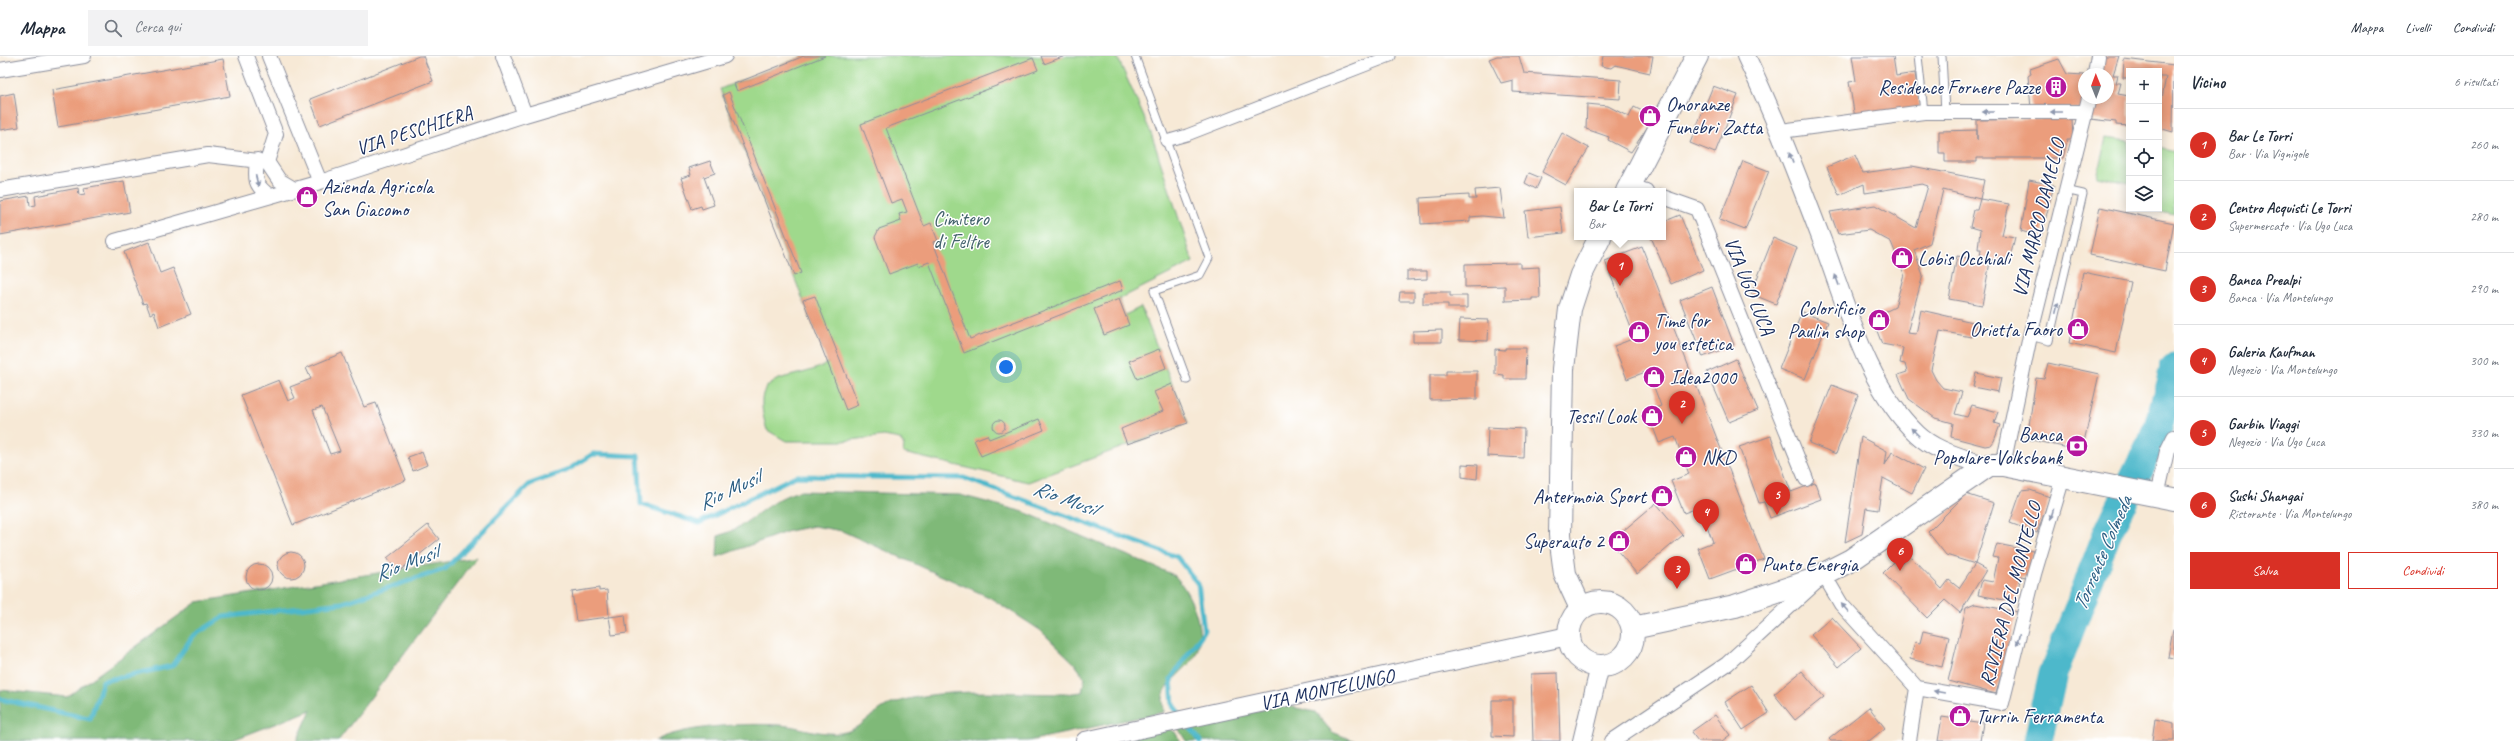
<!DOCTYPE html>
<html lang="it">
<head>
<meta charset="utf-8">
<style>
	:root { --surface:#fff; --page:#f2f2f3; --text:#1f2937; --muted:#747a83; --line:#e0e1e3; --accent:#d93025 }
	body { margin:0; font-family:Caveat,sans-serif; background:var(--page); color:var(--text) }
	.controls { position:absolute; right:12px; top:12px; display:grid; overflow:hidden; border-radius:0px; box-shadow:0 2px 10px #0003 }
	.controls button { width:36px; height:36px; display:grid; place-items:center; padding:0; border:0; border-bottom:1px solid var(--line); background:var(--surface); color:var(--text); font:20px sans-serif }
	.compass { position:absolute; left:2078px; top:12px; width:36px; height:36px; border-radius:50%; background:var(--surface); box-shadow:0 2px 10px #0003; rotate:359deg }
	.you { position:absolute; left:1006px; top:311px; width:14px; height:14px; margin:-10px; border:3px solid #fff; border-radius:50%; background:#1a73e8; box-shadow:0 0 0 6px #1a73e833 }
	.badge { display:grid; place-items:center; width:26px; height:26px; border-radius:50%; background:var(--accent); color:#fff; font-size:13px; font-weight:700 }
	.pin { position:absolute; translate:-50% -33px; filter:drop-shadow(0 1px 2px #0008) }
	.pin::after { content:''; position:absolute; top:21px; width:14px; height:12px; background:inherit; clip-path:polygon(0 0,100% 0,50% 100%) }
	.popup { position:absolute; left:1574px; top:132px; width:92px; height:52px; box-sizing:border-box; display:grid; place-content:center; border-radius:0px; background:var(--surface); filter:drop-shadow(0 1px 3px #0005); font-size:13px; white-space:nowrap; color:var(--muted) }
	.popup b { font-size:15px; color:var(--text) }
	.popup::after { content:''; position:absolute; left:50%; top:100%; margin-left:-8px; border:8px solid transparent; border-top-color:var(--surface) }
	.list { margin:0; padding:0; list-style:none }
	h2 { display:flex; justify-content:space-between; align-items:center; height:52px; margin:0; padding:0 16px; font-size:17px }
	h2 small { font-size:13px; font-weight:400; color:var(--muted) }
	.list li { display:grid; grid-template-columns:26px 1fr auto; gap:12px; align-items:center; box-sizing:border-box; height:72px; padding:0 16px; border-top:1px solid var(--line) }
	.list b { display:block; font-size:15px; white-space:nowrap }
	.list p { margin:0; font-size:13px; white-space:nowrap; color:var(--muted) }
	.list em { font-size:13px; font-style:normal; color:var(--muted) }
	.actions { display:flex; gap:8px; padding:12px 16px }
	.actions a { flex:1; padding:9px 0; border:1px solid var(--accent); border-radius:0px; text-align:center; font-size:14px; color:var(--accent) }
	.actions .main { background:var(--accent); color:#fff }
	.icon { flex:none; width:22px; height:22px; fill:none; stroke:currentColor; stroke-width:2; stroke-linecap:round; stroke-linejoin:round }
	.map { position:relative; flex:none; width:2174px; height:685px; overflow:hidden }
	header { display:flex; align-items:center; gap:24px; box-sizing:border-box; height:56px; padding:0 20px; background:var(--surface); border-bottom:1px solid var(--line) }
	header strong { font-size:19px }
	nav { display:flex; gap:22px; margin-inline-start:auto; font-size:14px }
	.search { width:280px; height:36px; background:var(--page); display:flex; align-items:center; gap:10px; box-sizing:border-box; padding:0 14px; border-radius:0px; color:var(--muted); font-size:15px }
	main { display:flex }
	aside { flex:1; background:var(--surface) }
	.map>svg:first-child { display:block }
</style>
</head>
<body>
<header>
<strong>Mappa</strong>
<div class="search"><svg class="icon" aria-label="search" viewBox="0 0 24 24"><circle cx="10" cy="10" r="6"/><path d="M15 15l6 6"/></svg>Cerca qui</div>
<nav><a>Mappa</a><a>Livelli</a><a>Condividi</a></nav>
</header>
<main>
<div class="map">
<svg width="2174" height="685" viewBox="0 0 2174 685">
	<rect width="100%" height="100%" fill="#fff"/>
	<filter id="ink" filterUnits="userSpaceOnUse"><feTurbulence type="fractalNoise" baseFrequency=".025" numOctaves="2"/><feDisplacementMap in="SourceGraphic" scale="8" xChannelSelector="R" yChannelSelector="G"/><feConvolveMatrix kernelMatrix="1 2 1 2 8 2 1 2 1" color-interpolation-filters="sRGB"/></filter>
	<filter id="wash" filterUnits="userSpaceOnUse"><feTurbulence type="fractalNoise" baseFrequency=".012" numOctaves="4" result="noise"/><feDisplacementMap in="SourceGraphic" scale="16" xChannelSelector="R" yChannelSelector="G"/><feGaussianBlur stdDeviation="0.9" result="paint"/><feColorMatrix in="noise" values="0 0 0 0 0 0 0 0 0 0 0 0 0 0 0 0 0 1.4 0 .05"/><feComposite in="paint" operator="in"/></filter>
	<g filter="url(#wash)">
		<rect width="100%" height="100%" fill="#f7e9d6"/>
		<!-- green -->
		<path fill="#9fd98c" stroke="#5d8475" d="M804,0H1117L1151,77L1193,206L1119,243L1125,259L1141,251L1188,367L1028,426L903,397L904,389L900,383L884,380L843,385H786L767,374C747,309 790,329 828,307L720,33Z
			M2106,82L2129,85V127L2097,121Z
			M2159,91L2174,95V159L2149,153H2159Z"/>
		<!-- forest -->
		<path fill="#7fb978" stroke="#4d746b" d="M801,435L960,439L1024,456L1174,519C1191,536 1208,577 1195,600C1187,614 1163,627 1163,644C1163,648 1164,652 1164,656L1028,685H655C683,669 757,666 789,670C806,673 824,679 841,677C862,674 874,653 893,647C949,630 1007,638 1065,638L1082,636L1085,622L1074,607L1040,574L989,541L842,475L814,470L789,475L717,501L718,480C750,471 769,441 801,435Z
			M477,501L338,685H297L311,654L230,685H0V634L67,641L197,546Z
			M1283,649L1315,656L1332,676L1355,685H1186L1178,672Z
			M1169,673L1175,676L1180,685H1128L1129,682Z"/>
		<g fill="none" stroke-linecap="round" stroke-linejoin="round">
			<!-- stream -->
			<path stroke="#4eb8cb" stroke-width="5" d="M0,643L90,663L103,625L172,610L193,580L223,561L342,547L445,513L530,428L566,415L593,398L638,400L641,448L699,467L796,420L964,422L1177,501L1198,528L1204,575L1171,623L1173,649L1182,661
				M1187,667L1200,685"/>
			<!-- river -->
			<path stroke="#4eb8cb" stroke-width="29" d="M2038,685L2053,618L2107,478L2158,372L2174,312"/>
		</g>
		<g id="blocks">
			<!-- building -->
			<path fill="#eb9d7c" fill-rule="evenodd" d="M419,0H423L433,25L320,69L310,43Z
				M804,0H825L737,35L734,28Z
				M1041,0H1065L1044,8Z
				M1497,0H1519L1524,17L1621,24L1620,43L1513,36V24L1501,27L1489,3Z
				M1603,0H1653L1650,17L1615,9L1611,12L1601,10Z
				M1852,0H1893L1896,20L1915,17L1920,51L1855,62L1849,26L1856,25Z
				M2104,0H2119L2113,19H2118L2116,27H2121L2118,38L2129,40V70L2116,69V66L2090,63L2095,42H2108V18H2100Z
				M1033,2L1038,14L886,72L924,170L931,167L938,185L933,186L970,283L1120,225L1123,234L964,297L929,206L919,210L918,207L889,218L875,181L879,173L901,165L899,158L907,156L902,143L891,147L861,68Z
				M223,3L230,40L58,71L52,34Z
				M2059,3L2067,18L2084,19V53L2031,52L2028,20L2031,18L2030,13Z
				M2124,3L2174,9L2173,76L2159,72V43L2162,42L2166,21H2159V15H2129V22H2123Z
				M1713,30L1738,39L1715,97L1690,87Z
				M729,36L801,217L794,220L723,39Z
				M14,37L19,71L0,74V40Z
				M1587,48L1608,50L1629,61L1634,51L1654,61L1631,96L1608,84L1609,81L1586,73Z
				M2072,63L2073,84H2067L2063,102H1977V106H1945V97H1939V75L1977,74V84V64Z
				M1562,77L1589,92L1566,129L1542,116Z
				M1855,99L1863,117L1912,110L1984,124L1980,143L1943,134L1930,187L1914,194L1923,219L1907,277L1916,278L1921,254L1977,267L1971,281L1940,275L1931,314L1936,324L1943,332L1962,336L1955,358L1967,361L1972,349L1998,356L1994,367L2000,369L1994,385L1991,389L1985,390L1951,381L1953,367L1935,362L1909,343L1898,319L1907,316L1905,308L1900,307L1903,292L1882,288L1872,262L1895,251L1904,218L1891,186L1869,174L1838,178L1830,156L1875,149L1916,172L1928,130L1922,128L1865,137L1864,128L1839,139L1827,111Z
				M710,105L715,117L704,121L714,149L702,153L701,150L692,153L681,122L691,119L689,112Z
				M1743,105L1769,115L1745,174L1719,164Z
				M1529,117L1541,122L1536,133L1525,127Z
				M2029,124L2054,129L2041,181L2021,175Z
				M124,125L130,156L0,179V145L29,140L30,150L36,149L35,140L78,132L79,139L85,138L84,132Z
				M1500,132L1504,162L1482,160L1470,161V165L1421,168L1420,142L1469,139V143H1476L1475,134Z
				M1980,143L2009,148L2002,179L2015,181L2009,206L1980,202L1981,193H1978L1980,174L1970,171L1974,154H1977Z
				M1560,151L1563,177L1528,181L1525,155Z
				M2100,151L2174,167L2165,215L2090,199Z
				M1680,159L1703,214L1671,228L1651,181H1663V166Z
				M1773,182L1797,192L1776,248L1751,238Z
				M149,186L160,217L173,212L191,258L159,271L154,256L150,258L146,247L143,248L124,196Z
				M1642,191L1764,503L1710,523L1698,492L1713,486L1700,451L1684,457L1671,425L1689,418L1675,381L1659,387L1647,355L1661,350L1648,315L1627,323L1614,290L1635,282L1605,205Z
				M1957,200L1990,206L1982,249L1949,243Z
				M1520,207V212L1539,211L1540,242H1532V244L1505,245V230L1465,231V208Z
				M1407,215H1427V223L1407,224Z
				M2083,216L2131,226L2116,297L2069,287Z
				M1712,231L1734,289L1703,301L1680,244Z
				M1400,236H1414V245H1399Z
				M1423,236H1450V240H1467V252H1448V248H1423Z
				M815,240L858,349L846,354L803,244Z
				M1119,243L1129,269L1104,279L1094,253Z
				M1802,256L1828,266L1805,323L1779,313Z
				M1460,263L1489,264L1488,285L1459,284Z
				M1442,274V286H1413V275Z
				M1505,292H1526L1525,323H1504V319L1495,318V293L1505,294Z
				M1159,293L1166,312L1137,323L1129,305Z
				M342,297L364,351L376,347L406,424L293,469L241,339L279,324L288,345L295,342L290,331L311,323L306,312ZM322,351L340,395L330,398L313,354Z
				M1736,303L1758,354L1729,366L1707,316Z
				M2048,307L2099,318L2082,395L2027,383L2036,322L2044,323Z
				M1446,315H1477V343L1430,344V319H1446Z
				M1976,317L2001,322L1998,336L1973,331Z
				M1172,328L1188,367L1127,388L1121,373L1163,355L1154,336Z
				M1832,329L1858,339L1836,398L1809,387Z
				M1039,363L1044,374L981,400L974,384L987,379L989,383Z
				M993 370a6 6 0 1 1 12 0a6 6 0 1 1-12 0Z
				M1488,371L1524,373L1523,402L1487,400Z
				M1771,380L1791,436L1815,427L1821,443L1770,462L1764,446L1759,447L1739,391Z
				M1861,381L1887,395L1885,409L1892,396L1924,413L1912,437L1883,422L1878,454L1866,452L1862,478L1845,486Z
				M422,396L427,409L413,415L408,401Z
				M1462,408L1478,409L1477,423L1462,421Z
				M2030,434L2050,441L2037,477L2010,467L2021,435Z
				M1966,438L1994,447L1975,508L1946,499L1928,476Z
				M1656,447L1683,479L1637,518L1610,486Z
				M428,469L439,483L398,516L387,502Z
				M1997,488L2033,495L2026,521L2021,520L2015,546L1978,539L1982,524L1993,526L1998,502L1993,501Z
				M278 509a13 13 0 1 1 26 0a13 13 0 1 1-26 0Z
				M1909,499L1942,533L1949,524L1959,532L1975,508L1986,514L1960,557L1945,544L1927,562L1883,517L1897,503L1901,507Z
				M246 521a13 13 0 1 1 26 0a13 13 0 1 1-26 0Z
				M599,532V535L607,534L609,561L576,565L572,536Z
				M1975,548L2018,556L1996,638L1948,625L1966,552Z
				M625,559L627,577L612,579L609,561Z
				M1832,561L1861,592L1839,611L1811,579Z
				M2173,573H2174V602L2168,601Z
				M1923,575L1949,581L1942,611L1910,603L1915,586L1920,587Z
				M1802,615L1824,641L1795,664L1774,638Z
				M1558,617L1560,685H1533L1531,618Z
				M1751,629L1769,657L1743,674L1725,646Z
				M1492,644H1513V681L1492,680Z
				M1869,651L1885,672L1869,685H1831L1829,683Z
				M1715,659L1730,679L1722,685H1698L1691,676Z
				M1942,661L1983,667L1980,685H1938Z
				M2155,663L2174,667V685H2152Z"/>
		</g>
	</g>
	<g filter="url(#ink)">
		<use href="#blocks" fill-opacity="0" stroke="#898c9a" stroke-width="1"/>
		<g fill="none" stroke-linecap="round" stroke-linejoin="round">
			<!-- service casing -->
			<g stroke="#898c9a" stroke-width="9">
				<path id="service" d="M1135,0L1209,202L1200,219L1154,235L1187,324
					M1918,0L1924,56
					M1942,0L1945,56
					M2030,280L2049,285L2083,138L2065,134"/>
			</g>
			<!-- pedestrian casing -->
			<g stroke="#898c9a" stroke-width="13">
				<path id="pedestrian" d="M1166,85L1187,79L1390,0"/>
			</g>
			<!-- minor casing -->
			<g stroke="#898c9a" stroke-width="16">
				<path id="minor" d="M246,0L276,78L267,106
					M269,0L320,126
					M503,0L525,59
					M0,14L84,0
					M2095,18L2098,0
					M1781,75L1924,56H2085
					M257,104C255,123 254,129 270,140
					M1630,130L1646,135
					M0,134L208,99L267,106L279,124L294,133
					M1663,141L1697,153L1806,423
					M115,185L320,126L525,59L725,0
					M2003,409L2030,280L2089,42
					M2157,440L2167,395L2174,381
					M1612,685L1727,608L1824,519L1841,548L1917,632L2002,647L2034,518L2063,421
					M1909,685L1917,632"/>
			</g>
			<!-- tertiary casing -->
			<g stroke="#898c9a" stroke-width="20">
				<path id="tertiary" d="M1746,0C1775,61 1799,124 1823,187C1847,251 1867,331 1917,378C1936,396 1962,401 1985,410
					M1085,685L1568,580
					M1582,685L1600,610"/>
			</g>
			<!-- primary casing -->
			<g stroke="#898c9a" stroke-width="24">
				<path id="primary" d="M1627,135L1697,0
					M1569 578a32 32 0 1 1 64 0a32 32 0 1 1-64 0Z
					M1583,550L1577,544L1565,518L1560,479L1563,313L1570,253L1581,219L1600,181
					M1633,572L1735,550L1810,525L1851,504L1989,409H2003L2174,443"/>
			</g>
			<!-- service -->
			<use href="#service" stroke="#fff" stroke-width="7"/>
			<!-- pedestrian -->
			<use href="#pedestrian" stroke="#fff" stroke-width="11"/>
			<!-- minor -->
			<use href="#minor" stroke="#fff" stroke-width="14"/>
			<!-- tertiary -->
			<use href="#tertiary" stroke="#fff" stroke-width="18"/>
			<!-- primary -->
			<use href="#primary" stroke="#fff" stroke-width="22"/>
		</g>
		<!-- one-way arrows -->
		<defs><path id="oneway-solid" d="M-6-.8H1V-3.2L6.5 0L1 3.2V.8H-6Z"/></defs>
		<g fill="#8d97ae">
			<use href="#oneway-solid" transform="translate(1988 56) rotate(180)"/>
			<use href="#oneway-solid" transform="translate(2056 56) rotate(180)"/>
			<use href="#oneway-solid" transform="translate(1791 102) rotate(-110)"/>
			<use href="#oneway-solid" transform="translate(257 125) rotate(76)"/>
			<use href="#oneway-solid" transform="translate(1837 224) rotate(-110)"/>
			<use href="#oneway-solid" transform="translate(2057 252) rotate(-77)"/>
			<use href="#oneway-solid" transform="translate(1915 376) rotate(-135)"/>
			<use href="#oneway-solid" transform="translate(2052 458) rotate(106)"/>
			<use href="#oneway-solid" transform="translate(1845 552) rotate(-131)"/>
			<use href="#oneway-solid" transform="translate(2018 584) rotate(104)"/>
			<use href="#oneway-solid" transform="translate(1939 636) rotate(-170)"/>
		</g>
	</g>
	<!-- icons -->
	<defs>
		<g id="building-disc" transform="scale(1.15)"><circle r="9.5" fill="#b5179e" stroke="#fff"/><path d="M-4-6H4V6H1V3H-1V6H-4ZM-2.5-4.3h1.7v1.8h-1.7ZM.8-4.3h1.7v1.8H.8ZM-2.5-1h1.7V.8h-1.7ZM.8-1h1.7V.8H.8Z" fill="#fff"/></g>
		<g id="shop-disc" transform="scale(1.15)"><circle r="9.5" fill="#b5179e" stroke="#fff"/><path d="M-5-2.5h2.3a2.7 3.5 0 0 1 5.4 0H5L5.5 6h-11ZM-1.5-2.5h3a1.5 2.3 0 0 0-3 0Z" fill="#fff"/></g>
		<g id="bank-disc" transform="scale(1.15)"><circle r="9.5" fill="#b5179e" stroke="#fff"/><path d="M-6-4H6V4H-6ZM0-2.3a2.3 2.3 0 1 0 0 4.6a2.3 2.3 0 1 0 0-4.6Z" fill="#fff"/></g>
	</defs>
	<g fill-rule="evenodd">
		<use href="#building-disc" x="2056" y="31"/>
		<use href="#shop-disc" x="1650" y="60"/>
		<use href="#shop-disc" x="307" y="141"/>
		<use href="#shop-disc" x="1902" y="202"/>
		<use href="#shop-disc" x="1879" y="264"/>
		<use href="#shop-disc" x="2078" y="273"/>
		<use href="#shop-disc" x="1639" y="276"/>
		<use href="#shop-disc" x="1654" y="321"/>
		<use href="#shop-disc" x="1652" y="360"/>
		<use href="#bank-disc" x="2077" y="390"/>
		<use href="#shop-disc" x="1686" y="401"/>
		<use href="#shop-disc" x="1662" y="440"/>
		<use href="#shop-disc" x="1619" y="485"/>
		<use href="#shop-disc" x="1746" y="508"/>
		<use href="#shop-disc" x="1960" y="660"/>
	</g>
	<g text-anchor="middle" stroke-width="3" stroke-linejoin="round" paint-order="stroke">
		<!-- poi labels -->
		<g font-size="20" fill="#1b2f5e" stroke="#fff" text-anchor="start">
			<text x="2040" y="38" text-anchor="end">Residence Fornere Pazze</text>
			<text x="1666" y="55">Onoranze<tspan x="1666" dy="23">Funebri Zatta</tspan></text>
			<text x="322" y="137">Azienda Agricola<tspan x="322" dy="23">San Giacomo</tspan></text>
			<text x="1918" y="209">Lobis Occhiali</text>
			<text x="1864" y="259" text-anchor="end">Colorificio<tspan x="1864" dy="23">Paulin shop</tspan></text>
			<text x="1654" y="271">Time for<tspan x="1654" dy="23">you estetica</tspan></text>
			<text x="2062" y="280" text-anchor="end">Orietta Faoro</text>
			<text x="1670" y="328">Idea2000</text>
			<text x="1636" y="367" text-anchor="end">Tessil Look</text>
			<text x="2062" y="385" text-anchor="end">Banca<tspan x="2062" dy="23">Popolare-Volksbank</tspan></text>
			<text x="1702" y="408">NKD</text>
			<text x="1646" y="447" text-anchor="end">Antermoia Sport</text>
			<text x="1604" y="492" text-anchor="end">Superauto 2</text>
			<text x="1762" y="515">Punto Energia</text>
			<text x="1976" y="667">Turrin Ferramenta</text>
		</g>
		<!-- street labels -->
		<g font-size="20" fill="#1b2f5e" stroke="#fff">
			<text transform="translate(414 74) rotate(-18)" y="7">VIA PESCHIERA</text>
			<text transform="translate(2038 162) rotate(-76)" y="7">VIA MARCO DAMELLO</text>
			<text transform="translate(1750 230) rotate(68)" y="7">VIA UGO LUCA</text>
			<text transform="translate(2010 538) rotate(-75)" y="7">RIVIERA DEL MONTELLO</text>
			<text transform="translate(1327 633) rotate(-12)" y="7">VIA MONTELUNGO</text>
		</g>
		<!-- park labels -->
		<g font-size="20" fill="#43626c" stroke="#fff">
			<text x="961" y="169">Cimitero<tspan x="961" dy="23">di Feltre</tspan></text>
		</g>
		<!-- water labels -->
		<g font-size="21" font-style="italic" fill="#2d5f84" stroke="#fff">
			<text transform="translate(729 434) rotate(-25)" y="7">Rio Musil</text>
			<text transform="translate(1065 442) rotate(20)" y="7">Rio Musil</text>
			<text transform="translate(2102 497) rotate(-67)" y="7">Torrente Colmeda</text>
			<text transform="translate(406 507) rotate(-21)" y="7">Rio Musil</text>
		</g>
	</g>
</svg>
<div class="controls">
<button>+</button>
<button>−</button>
<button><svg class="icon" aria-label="locate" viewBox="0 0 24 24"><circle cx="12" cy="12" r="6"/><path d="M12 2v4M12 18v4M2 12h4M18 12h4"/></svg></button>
<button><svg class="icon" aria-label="layers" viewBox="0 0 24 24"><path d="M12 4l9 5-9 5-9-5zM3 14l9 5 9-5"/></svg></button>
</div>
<svg class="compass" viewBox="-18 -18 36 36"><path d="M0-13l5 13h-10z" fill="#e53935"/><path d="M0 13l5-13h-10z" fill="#747a83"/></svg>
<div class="you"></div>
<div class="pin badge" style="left:1620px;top:230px">1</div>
<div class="popup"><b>Bar Le Torri</b>Bar</div>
<div class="pin badge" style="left:1682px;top:368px">2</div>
<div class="pin badge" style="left:1677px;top:533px">3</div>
<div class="pin badge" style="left:1706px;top:476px">4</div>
<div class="pin badge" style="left:1777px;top:459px">5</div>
<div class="pin badge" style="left:1900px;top:515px">6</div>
</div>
<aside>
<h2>Vicino<small>6 risultati</small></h2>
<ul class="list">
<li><span class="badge">1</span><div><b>Bar Le Torri</b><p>Bar · Via Vignigole</p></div><em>260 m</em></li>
<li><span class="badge">2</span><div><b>Centro Acquisti Le Torri</b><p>Supermercato · Via Ugo Luca</p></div><em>280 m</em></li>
<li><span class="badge">3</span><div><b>Banca Prealpi</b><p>Banca · Via Montelungo</p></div><em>290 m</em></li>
<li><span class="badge">4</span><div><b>Galeria Kaufman</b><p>Negozio · Via Montelungo</p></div><em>300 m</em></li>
<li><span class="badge">5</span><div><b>Garbin Viaggi</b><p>Negozio · Via Ugo Luca</p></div><em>330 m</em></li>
<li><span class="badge">6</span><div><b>Sushi Shangai</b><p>Ristorante · Via Montelungo</p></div><em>380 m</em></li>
</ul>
<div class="actions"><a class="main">Salva</a><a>Condividi</a></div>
</aside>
</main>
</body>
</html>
